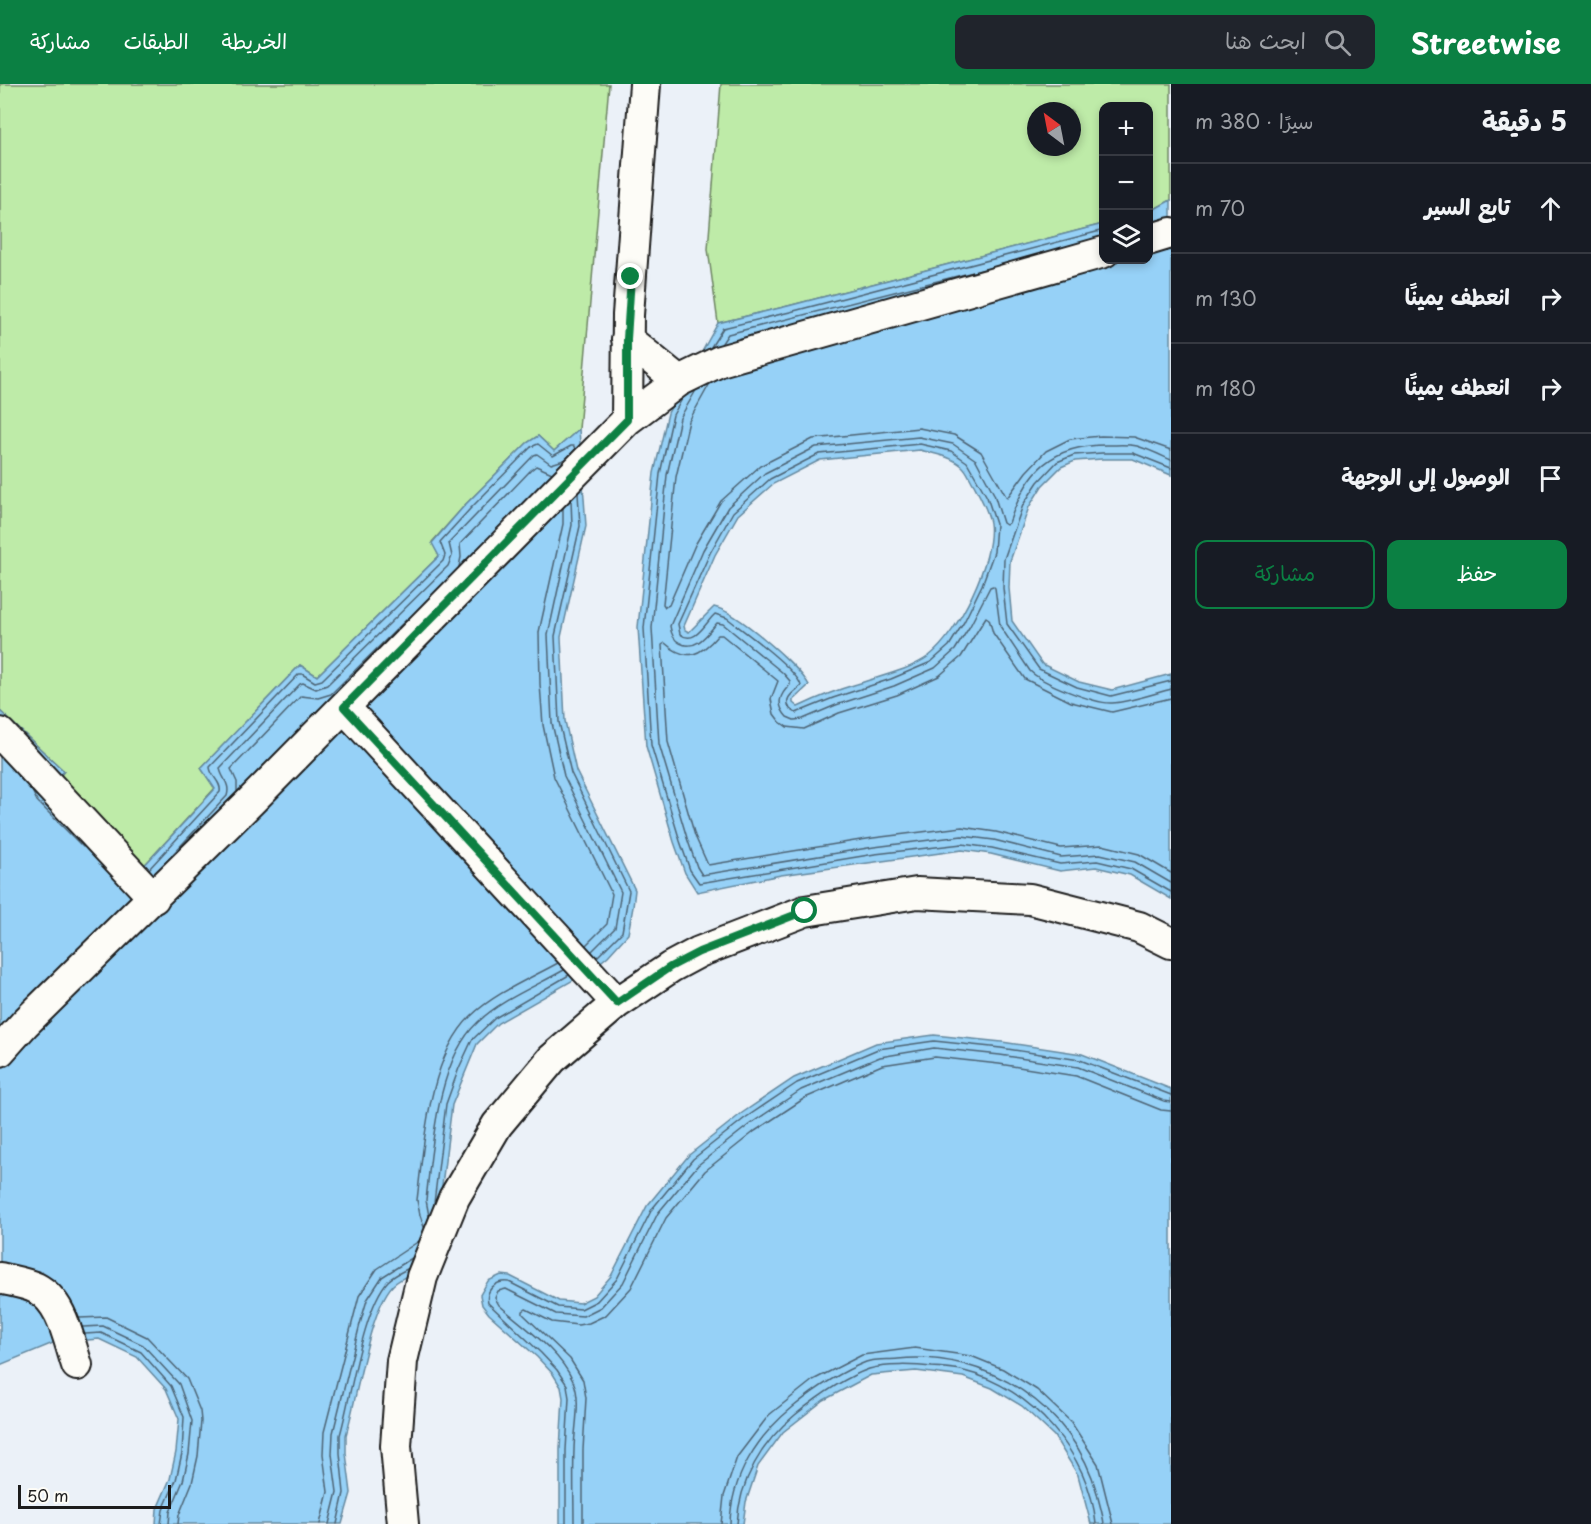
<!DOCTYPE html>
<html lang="ar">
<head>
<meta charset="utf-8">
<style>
	:root { --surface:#171b24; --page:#20242c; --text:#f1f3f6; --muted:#9ea1a6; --line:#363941; --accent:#0b8043 }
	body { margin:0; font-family:"Playpen Sans","Playpen Sans Arabic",sans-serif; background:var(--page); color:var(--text); direction:rtl }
	.controls { position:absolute; right:18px; top:18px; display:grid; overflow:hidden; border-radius:12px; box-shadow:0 3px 9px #0003 }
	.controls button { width:54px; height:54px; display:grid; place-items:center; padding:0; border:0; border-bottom:2px solid var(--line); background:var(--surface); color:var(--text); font:30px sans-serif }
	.compass { position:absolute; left:1027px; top:18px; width:54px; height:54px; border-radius:50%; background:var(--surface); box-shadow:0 3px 9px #0003; rotate:328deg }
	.scale { position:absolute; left:18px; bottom:15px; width:153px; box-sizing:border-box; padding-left:6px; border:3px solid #1c1c1c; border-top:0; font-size:16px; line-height:21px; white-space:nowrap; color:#1c1c1c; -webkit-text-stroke:4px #fdfcf7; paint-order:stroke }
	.stop { position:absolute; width:18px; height:18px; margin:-14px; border:4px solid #0b8043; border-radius:50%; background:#fff }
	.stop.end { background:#0b8043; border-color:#fff; box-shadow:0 2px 6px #0008 }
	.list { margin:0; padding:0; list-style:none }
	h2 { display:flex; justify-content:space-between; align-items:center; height:78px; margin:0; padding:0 24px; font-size:26px }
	h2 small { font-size:20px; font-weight:400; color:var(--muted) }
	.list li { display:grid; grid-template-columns:39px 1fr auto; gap:18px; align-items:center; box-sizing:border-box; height:90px; padding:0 24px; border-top:2px solid var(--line) }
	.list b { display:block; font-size:22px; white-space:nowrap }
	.list em { font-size:20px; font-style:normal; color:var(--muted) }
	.actions { display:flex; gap:12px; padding:18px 24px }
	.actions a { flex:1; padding:14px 0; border:2px solid var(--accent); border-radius:12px; text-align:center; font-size:21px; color:var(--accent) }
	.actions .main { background:var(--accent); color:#fff }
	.icon { flex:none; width:33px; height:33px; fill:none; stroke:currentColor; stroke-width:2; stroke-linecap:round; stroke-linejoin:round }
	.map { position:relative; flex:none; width:1171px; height:1440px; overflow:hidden; direction:ltr }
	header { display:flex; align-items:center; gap:36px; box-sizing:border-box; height:84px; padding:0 30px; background:var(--accent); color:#fff }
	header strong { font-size:28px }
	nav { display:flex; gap:33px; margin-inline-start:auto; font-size:21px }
	.search { width:420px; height:54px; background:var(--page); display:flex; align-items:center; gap:15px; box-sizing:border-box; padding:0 21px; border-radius:12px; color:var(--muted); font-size:22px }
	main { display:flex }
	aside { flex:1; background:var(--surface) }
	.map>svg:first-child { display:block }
</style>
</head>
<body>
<header>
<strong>Streetwise</strong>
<div class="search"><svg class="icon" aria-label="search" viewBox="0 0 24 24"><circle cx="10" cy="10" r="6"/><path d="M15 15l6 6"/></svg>ابحث هنا</div>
<nav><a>الخريطة</a><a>الطبقات</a><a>مشاركة</a></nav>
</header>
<main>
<aside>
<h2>5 دقيقة<small>سيرًا · 380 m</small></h2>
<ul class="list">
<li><svg class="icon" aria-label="ahead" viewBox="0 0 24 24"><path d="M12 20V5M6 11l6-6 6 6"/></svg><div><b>تابع السير</b></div><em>70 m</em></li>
<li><svg class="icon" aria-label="right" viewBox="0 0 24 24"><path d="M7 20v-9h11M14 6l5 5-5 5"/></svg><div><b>انعطف يمينًا</b></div><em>130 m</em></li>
<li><svg class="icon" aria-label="right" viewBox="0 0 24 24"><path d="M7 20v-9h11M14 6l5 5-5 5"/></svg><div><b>انعطف يمينًا</b></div><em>180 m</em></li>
<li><svg class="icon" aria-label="arrive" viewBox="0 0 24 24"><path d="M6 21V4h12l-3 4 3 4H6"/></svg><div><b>الوصول إلى الوجهة</b></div></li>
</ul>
<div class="actions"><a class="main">حفظ</a><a>مشاركة</a></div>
</aside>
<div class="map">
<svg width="1171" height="1440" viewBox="0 0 1171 1440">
	<rect width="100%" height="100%" fill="#ebf1f8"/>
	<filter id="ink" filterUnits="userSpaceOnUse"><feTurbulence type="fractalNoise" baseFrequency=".0167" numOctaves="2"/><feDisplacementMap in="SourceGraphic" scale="12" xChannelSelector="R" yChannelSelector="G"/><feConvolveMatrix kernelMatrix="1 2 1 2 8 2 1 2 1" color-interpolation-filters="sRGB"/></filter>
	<g filter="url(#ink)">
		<!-- green -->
		<path fill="#beeba8" stroke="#6d8462" stroke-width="1.5" fill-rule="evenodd" d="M0,0H609L579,345L554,367L538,352L527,359L465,421L432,458L439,472L317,592L300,581L201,684L215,704L140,786L53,701L64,687L0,627Z
			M721,0H1171V116L1149,128L1148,22H1104L1103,140L788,222L718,239L708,165ZM1036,27H1072V63H1036Z"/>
		<!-- water -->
		<path fill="#96d1f7" stroke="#65899f" stroke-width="1.5" fill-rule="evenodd" d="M1171,116V391L1133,375H1102L1075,377L1061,383L1042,402L1029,423L1010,477L1009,504L1012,537L1042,580L1079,598L1112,606L1171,590V815L1130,791L1096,783L1060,787L991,770L962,766L781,791L697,808L685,789L674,758L646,662L638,543L654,389L668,329L718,239L788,222L1103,140L1104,176H1148L1149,128ZM920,366C935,370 950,372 962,382C967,386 970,395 974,401C980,412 988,426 990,439C995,476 958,550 929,572C908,587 880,592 857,600C836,606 817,614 798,623L793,619V616L809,601C798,581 736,527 714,523L689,548L685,546L684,542L715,471L738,431L773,400L820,376Z
			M579,345L586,442L561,553L565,637L576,687L635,806L633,823L628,850L608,872L591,886L498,939L477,960L452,1021L440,1117L417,1187C409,1191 399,1195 393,1201C369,1226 357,1315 346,1351V1369L351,1409L342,1440H156L157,1425L170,1395L176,1368L179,1335L166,1305L137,1273L99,1255L53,1259L0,1281V627L64,687L53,701L140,786L215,705L201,684L300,581L317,592L439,472L432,459L465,421L527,359L538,352L554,367Z
			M934,951L1002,958L1082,970L1171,1005V1440H1091L1078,1391L1054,1352L1022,1322L992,1304L963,1293L916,1287L871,1291L824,1316L783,1348L758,1382L746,1418L743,1440H560V1365L563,1314L561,1303L553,1290L537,1273L489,1230L482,1221L480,1211L488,1197L501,1191L510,1192L559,1217L580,1219L594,1212L611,1192L647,1122L689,1071L742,1029L794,994L876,959Z"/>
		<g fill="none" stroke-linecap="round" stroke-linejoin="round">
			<!-- shore -->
			<path stroke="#4d6474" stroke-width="1.5" d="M722,259L728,250L985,185
				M711,263L723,244L790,228L1104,146
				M709,301L689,337L676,393L663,520L665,523L669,521L695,461L721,417L760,382L813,355L919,344L954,351L981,368L1007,414L1026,388L1046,367L1070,355L1101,352L1134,353L1171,366
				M695,308L680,334L667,391L652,544L659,660L687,754L697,783L702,791L874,763L962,752L994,756L1061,773L1100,770L1135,778L1171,799
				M682,315L673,331L660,390L644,544L651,661L680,757L690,786L699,799L875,770L962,760L992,764L1060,780L1097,777L1131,785L1171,808
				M920,360L951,367L967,378L987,413L996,440L994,468L982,501L964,538L949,562L931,578L891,595L833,614L796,629L790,625C783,614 793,609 801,602C798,586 742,546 727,534L715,530C705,539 695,562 680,550L678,540L710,469L733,428L770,395L819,370Z
				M1171,376C1160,371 1148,365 1137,362C1128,360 1118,361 1109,361C1051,360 1027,387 1009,439L1006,441L1003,439L994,410L976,376L953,360L919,353L816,363L765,389L728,423L703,466L670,542C671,549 673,556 680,559C696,568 708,549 717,539L723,540L783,589L790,597V601C779,611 776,621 787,633L794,636L803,635L836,621L894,602L935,584L955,566L970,542L990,503L993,502L995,504L1000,542L1030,587C1042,599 1095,620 1112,619C1126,619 1157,609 1171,605
				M1171,384L1133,369H1102L1074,371L1057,378L1038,398L1023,421L1004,475L1003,504L1007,540L1039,585L1077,603L1111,612L1171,597
				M578,409L580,442L555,552L559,638L571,689L629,807L622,848L597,873
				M571,416L572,441L548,551L552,639L564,692L621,808L615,844L592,867
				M563,424V440L539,548L540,600L543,641L554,693L612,810L607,840L586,861
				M459,483L461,473L460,460L531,386L536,382L552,389
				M1171,614L1112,628L1071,618L1025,595L993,549L989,535L986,533L961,573L939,592L897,611L839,629L804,645L787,643L780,638L774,630L771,615L778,597L722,551H718C701,571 687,579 665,559L662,561L668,658L695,752L708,781L873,754L962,743L996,748L1061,764L1102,761L1139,770L1171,789
				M32,707L37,717L83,763
				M237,707V698L231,685L301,612L318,614L331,610L408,534
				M172,771L227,712C231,699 221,694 220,684L300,600L303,599L316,605L327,601L448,482L452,472L449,459L534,371L537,370L551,380L564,376
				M149,785L220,708C222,698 210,692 210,683L299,590H302L315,598L322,596L443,477L445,471L440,458L470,425L531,363L538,360L553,372L571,362H574L575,366
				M434,1119L446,1020L459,984L472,956L495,934L569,891
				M429,1132L426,1116C432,1064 437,976 478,938C501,916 536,902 564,886
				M424,1143L420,1131L417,1116C424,1060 428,974 471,932C495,909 529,895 558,879
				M79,1234L106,1233L147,1253L187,1295L200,1327L201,1337L198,1372L192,1399L179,1431L178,1440
				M83,1243L103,1242L143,1261L179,1300L192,1337L189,1370L183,1397L170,1428L169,1440
				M85,1250L101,1249L141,1268L171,1302L184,1333L182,1369L176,1396L163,1426L161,1440
				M320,1440L328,1408L323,1370L324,1348L359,1212L377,1185L419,1157
				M329,1440L337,1408L332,1370L333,1349L360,1240L367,1216L382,1193L412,1174
				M337,1440L344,1409L340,1369V1351C351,1313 363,1224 388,1197C393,1192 401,1188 407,1185
				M566,1440V1366L569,1314L567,1301L557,1286L541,1269L488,1219C485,1206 496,1196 509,1198L558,1223L581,1225L597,1217L617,1195L652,1125L693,1075L745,1034L797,999L878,965L934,957L1001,964L1080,976L1171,1011
				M574,1440C574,1415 573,1391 574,1366C574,1345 582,1316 573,1297C559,1266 524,1243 499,1221L495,1214L498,1207L506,1205L556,1230L583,1232L601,1223L623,1199L658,1129L698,1081L750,1040L801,1006L880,973L934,964L1000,971L1078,983L1164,1017L1171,1018
				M583,1440V1366L586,1314L583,1296L570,1275L523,1230V1227L526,1225L552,1238L578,1241L589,1239L606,1231L631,1204L666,1134L705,1087L755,1047L805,1014L882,981L935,973L999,980L1076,992L1161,1026L1171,1027
				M721,1440L724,1412L737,1373L769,1331L813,1296L862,1271L915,1264L971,1272L1003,1285L1037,1306L1071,1338L1098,1380L1113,1440
				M730,1440C731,1393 757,1352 793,1323C814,1306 840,1288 866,1278C876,1275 888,1276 898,1275C986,1266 1074,1323 1097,1409C1099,1419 1103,1430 1104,1440
				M737,1440C739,1397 762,1358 795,1331C816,1314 843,1294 869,1285C884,1280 916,1281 932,1283C943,1284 954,1284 964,1287C1031,1303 1090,1371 1096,1440"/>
			<!-- minor casing -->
			<g stroke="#1c1c1c" stroke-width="34">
				<path id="minor" d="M1148,156L1171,149
					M627,255L679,297
					M627,336L628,231L645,0
					M344,623L617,919
					M0,649L154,814
					M0,967L25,939L251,717L627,336L679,297L720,277L1104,168
					M0,1194C11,1197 26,1199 36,1204C63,1218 68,1255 77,1281
					M403,1440L396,1362L402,1277L422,1193L454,1114L497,1041L552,975L617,919L671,883L699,868L805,827L917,809L1030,815L1139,843L1171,859"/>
			</g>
			<!-- minor -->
			<use href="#minor" stroke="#fdfcf7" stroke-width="30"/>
		</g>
	</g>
	<g fill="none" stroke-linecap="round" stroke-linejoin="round" filter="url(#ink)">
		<!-- route -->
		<path stroke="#0b8043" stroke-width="8" d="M631,193L627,255V336L344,623L617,919L670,883L699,868L805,827"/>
	</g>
</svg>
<div class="controls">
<button>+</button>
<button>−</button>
<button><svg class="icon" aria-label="layers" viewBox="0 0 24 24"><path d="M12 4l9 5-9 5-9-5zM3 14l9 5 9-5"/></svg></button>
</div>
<svg class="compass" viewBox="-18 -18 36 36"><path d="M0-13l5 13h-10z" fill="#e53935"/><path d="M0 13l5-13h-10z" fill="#9ea1a6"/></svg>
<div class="scale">50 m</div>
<div class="stop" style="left:805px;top:827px"></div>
<div class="stop end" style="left:631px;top:193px"></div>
</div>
</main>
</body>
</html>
